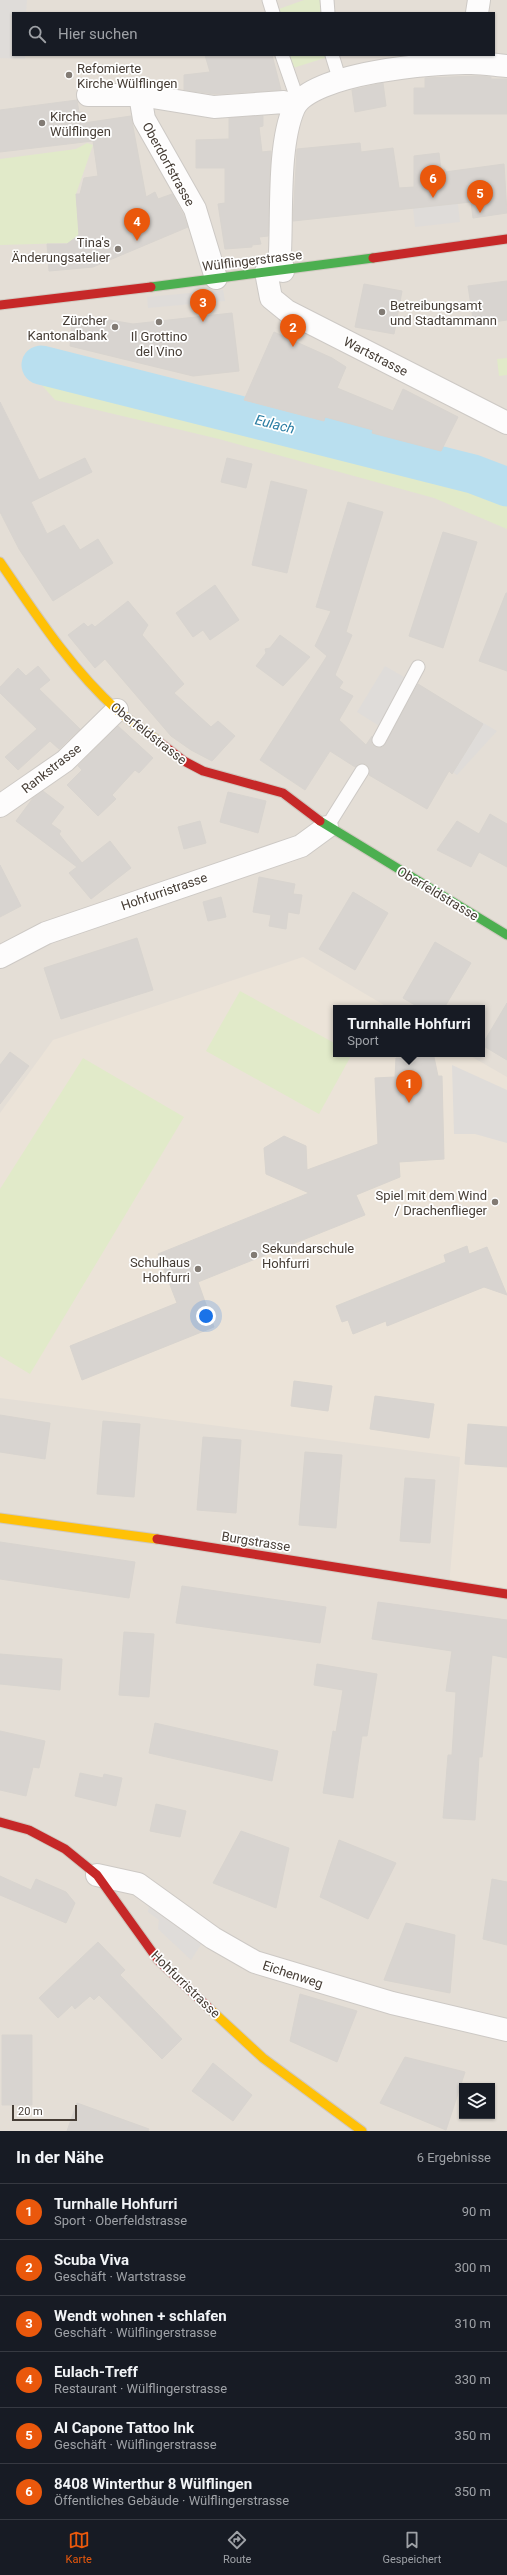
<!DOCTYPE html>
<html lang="de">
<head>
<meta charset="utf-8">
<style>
	:root { --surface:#171b24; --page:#20242c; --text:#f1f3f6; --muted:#9ea1a6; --line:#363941; --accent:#ea580c }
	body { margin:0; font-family:Roboto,sans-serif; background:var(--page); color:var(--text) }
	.controls { position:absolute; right:12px; bottom:12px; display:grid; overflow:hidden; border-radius:0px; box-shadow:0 1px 3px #0004 }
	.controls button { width:36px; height:36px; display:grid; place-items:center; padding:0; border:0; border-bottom:1px solid var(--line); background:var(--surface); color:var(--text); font:20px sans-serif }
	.scale { position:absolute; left:12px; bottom:10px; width:65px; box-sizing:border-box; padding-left:4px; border:2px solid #463d35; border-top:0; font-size:11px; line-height:14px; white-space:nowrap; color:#463d35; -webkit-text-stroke:3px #fff; paint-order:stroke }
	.you { position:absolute; left:206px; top:1316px; width:14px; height:14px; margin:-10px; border:3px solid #fff; border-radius:50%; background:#1a73e8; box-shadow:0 0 0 6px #1a73e833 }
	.badge { display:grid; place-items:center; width:26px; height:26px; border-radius:50%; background:var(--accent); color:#fff; font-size:13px; font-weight:700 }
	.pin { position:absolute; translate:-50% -33px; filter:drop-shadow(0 1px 2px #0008) }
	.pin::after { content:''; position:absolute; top:21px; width:14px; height:12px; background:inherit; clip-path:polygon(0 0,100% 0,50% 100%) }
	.popup { position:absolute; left:333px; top:1005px; width:152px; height:52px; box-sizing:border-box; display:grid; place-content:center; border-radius:0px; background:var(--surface); filter:drop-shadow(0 1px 3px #0005); font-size:13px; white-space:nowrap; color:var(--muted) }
	.popup b { font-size:15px; color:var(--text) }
	.popup::after { content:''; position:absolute; left:50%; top:100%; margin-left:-8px; border:8px solid transparent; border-top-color:var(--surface) }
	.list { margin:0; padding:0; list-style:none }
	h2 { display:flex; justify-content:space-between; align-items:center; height:52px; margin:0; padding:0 16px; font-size:17px }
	h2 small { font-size:13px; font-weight:400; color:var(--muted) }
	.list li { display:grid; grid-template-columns:26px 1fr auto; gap:12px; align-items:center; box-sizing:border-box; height:56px; padding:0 16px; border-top:1px solid var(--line) }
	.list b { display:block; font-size:15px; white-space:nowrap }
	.list p { margin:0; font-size:13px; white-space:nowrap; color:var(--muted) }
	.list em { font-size:13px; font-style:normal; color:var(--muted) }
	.icon { flex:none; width:22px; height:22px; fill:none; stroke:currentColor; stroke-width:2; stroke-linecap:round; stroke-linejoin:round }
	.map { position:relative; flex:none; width:507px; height:2131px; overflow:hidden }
	.search { position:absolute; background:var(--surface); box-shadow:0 1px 3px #0004; left:12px; right:12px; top:12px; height:44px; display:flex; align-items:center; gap:10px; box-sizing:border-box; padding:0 14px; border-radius:0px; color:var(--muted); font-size:15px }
	.sheet { height:388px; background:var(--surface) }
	nav { display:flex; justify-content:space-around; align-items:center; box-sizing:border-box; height:56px; border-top:1px solid var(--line); background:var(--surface); font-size:11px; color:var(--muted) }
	nav a { display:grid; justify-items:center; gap:2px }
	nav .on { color:var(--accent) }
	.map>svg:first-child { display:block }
</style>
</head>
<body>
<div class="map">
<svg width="507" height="2131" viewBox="0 0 507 2131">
	<rect width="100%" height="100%" fill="#f0ede9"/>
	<!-- residential -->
	<path fill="#e4ded6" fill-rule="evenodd" d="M0,0H507V2131H0ZM13,13H494V55H13ZM336,1008H482V1054H336ZM462,2086H492V2116H462Z"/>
	<!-- education -->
	<path fill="#ebe3d8" d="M303,957L389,1008H336V1054H467L507,1077V1594L449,1586L460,1457L0,1398V1113L53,1040Z"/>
	<!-- green -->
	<path fill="#e1eac9" d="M304,0H322L324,13H280L279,9Z
		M287,55H327L328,57L293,68Z
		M87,143L93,145L76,194L79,234L70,243L0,245V159L76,149Z
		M507,358V375L499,376L497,359Z
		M41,372L217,417L498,493L507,496V529L434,498L219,439L55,400L40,383Z
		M240,991L336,1044V1054H352L319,1114L206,1051Z
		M83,1058L184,1117L30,1374L0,1356V1189Z"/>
	<!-- parking -->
	<path fill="#dfdcd9" d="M0,0H27L26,13H13V55H25V59L0,58Z
		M456,187L460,222L415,227L413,208L448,204L447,189Z
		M223,290L225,301L148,308L147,297Z
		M385,666L497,731L457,775L357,712Z
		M452,1065L507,1090V1143L475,1134H454Z
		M149,1904L202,1943L191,1960L158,1929L159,1920L148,1912Z"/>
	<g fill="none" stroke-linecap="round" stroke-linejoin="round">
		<!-- river -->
		<path stroke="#b9dfef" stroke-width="39" d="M41,365L473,474L507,487"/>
	</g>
	<!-- building -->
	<path fill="#d8d4d0" stroke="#d8d4cf" d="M205,55H272L281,90L215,94L184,90V75L210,72Z
		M475,76L491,77V79H507V114H414V88H425V78Z
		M383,83L386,106L355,112L352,90Z
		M77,100L79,112H83L84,123L131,116L146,197L155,192L158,199L172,194L183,214L188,227L93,267L49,271L47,244H67L79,235L76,194H80L84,178L98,176L93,141L0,152V110Z
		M263,116V126L259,127L262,152L271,151L268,236L259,237L261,244L252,245V247L225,249L218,204L225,203V168H196V140L229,139V118Z
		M360,143L361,152L393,148L399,188L414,187V156L439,153L441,170L445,169V172L504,164L507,213L473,218L471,202L293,221L297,149Z
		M507,281V320L474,325L468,286Z
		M364,284L402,291L394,334L355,327Z
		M232,313L239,371L193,376L70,346L72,320L104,323V319L133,324Z
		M274,332L332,358L346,367L337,388L393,411L403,389L458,417L441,451L372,433L373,430L325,417L324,421L244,400Z
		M0,402L39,480L85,458L92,472L31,502L47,534L64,525L80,550L98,539L113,563L53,601L19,549L0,512Z
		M227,458L252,464L246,488L221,482Z
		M271,481L307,490L287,573L252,565Z
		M348,502L383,512L346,632L352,635L335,675L343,682L339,688L353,696L339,720L366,745L372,736V745L379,748L383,747L418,684L483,724L452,774L449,771L427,809L369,775V768L366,764H359L355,767L330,751L305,790L260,760L327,656L315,646L331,611L316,607Z
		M443,532L477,542L443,648L409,636Z
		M215,585L239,620L210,640L203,630L193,637L176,613Z
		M506,593H507V671L479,661Z
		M128,601L148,625L142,635L184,684L174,693L211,727L218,721L235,736L212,761L191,750L171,736L105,659L95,668L68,635L84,623L88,627L92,624L95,627Z
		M280,635L310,657L283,686L256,666L266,653L265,649L270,648Z
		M38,666L50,680L39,689L80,729L59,749L50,741L18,770L5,757L37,729L0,693V687L18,668L26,676Z
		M118,726L153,758L139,773L135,770L112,795L116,799L98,816L67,785L82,770L78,766Z
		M43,791L64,807L51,824L61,831L59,834L82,863L110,841L131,868L91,899L69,873L77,867L16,821L33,798Z
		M228,792L266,801L258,833L220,822Z
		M490,814L507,824V867L479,852L471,867L437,850L457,821L479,834Z
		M200,821L206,843L184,849L178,827Z
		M0,865L21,906L0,917Z
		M259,877L295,884L293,894L302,895L299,914L288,912L286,929L269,926L271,915L253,912Z
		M353,892L388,913L355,970L319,949Z
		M221,897L226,917L208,921L203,902Z
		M137,938L153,990L61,1019L44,968Z
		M435,942L471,963L444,1008H420L403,998Z
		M507,1003V1060L482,1045Z
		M10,1052L29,1066L0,1104V1065Z
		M434,1057L438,1076H442L444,1159L399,1162L400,1177L356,1195L365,1215L198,1282L214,1327L82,1380L70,1346L177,1303L158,1254L309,1193L266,1174L264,1148L284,1136L306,1146L307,1170L378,1144L375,1078L395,1077L396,1058Z
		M467,1246L469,1254L487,1247L507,1295L484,1287L387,1326L386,1321L353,1334L348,1320L342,1322L336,1306L446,1262L444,1255Z
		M294,1381L332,1386L328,1411L291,1406Z
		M375,1396L434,1404L429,1438L370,1429Z
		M0,1415L50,1423L45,1459L0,1452Z
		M103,1421L140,1424L134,1497L97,1494Z
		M468,1424L507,1427V1467L465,1464Z
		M203,1437L241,1440L236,1513L197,1510Z
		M305,1452L342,1455L336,1528L299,1525Z
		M405,1478L435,1480L430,1543L400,1541Z
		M0,1542L135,1562L129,1598L0,1579Z
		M182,1586L326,1607L320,1643L176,1623Z
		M378,1602L507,1620V1658L492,1655L482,1757H479L475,1820L443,1818L448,1755H452L456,1692L446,1691L452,1651L372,1639Z
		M124,1632L154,1634L149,1697L119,1695Z
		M0,1654L62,1659L60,1690L0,1684Z
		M317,1664L377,1674L367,1736H362L353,1798L323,1793L333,1731L336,1732L343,1690L314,1685Z
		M155,1723L278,1751L272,1781L149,1753Z
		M0,1731L45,1741L39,1768L33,1767L26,1796L0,1790Z
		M80,1773L103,1778L104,1774L122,1778L116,1806L75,1796Z
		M156,1804L186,1811L180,1837L150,1831Z
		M241,1831L289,1848L276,1908L213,1883Z
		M339,1840L396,1863L368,1919L320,1897Z
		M0,1876L31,1890L36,1879L66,1892L75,1903L66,1923L0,1895Z
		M492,1879L507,1882V1945L483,1939Z
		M406,1923L455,1935L450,1993L384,1980Z
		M98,1942L125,1970L120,1975L182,2039L162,2059L99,1995L94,2000L90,1996L75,2009L72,2005L58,2018L39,1998Z
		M300,1994L357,2011L337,2062L290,2041Z
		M2,2035H32V2105H2Z
		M405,2057L465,2072L446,2130L380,2103Z
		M213,2063L252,2095L233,2121L192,2091Z
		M77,2103L149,2129L148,2131H67Z"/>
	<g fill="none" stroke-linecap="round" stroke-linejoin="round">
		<!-- lane casing -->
		<g stroke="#cdc9c5" stroke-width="15">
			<path id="lane" d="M269,0L273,13
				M327,0L328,13
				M282,55L298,101
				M332,55L340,81
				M379,740L418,667
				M327,827L362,771"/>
		</g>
		<!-- street casing -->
		<g stroke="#cdc9c5" stroke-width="24">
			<path id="street" d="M477,13L479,0
				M88,95H140L214,107L284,102L294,108
				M140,95L144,119L195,209L216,278
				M283,271L280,252C282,211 278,144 294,108C310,73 435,62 471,63C483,63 495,65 507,66
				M266,272L271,298L287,311L507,423
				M0,806L65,761L117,710
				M0,957L46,933L301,846L327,827
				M97,1875L138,1884L213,1938L255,1962L392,2003L507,2030"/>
		</g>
		<!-- fast casing -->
		<g stroke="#d0c9c0" stroke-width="11">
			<path id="fast" d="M151,287L373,258
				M320,821L507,935"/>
		</g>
		<!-- slow casing -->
		<g stroke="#d0c9c0" stroke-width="11">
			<path id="slow" d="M0,562C35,613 71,669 117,710C130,721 145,731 158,741
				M0,1518L157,1539
				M211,2010L263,2058L362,2131"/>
		</g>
		<!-- jam casing -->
		<g stroke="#d0c9c0" stroke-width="11">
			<path id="jam" d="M373,258L507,239
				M0,305L151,287
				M158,741L184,761L203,771L283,793L320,821
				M157,1539L507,1594
				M0,1822L29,1830L65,1849L97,1875L158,1960L211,2010"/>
		</g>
		<!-- lane -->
		<use href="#lane" stroke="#fdfcfc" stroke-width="13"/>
		<!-- street -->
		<use href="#street" stroke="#fdfcfc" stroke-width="22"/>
		<!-- fast -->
		<use href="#fast" stroke="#4caf50" stroke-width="9"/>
		<!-- slow -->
		<use href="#slow" stroke="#ffc107" stroke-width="9"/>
		<!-- jam -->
		<use href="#jam" stroke="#c62828" stroke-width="9"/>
	</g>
	<!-- markers -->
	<g fill="#827b74" stroke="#fff" stroke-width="1.5">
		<circle cx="69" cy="75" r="4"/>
		<circle cx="42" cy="123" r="4"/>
		<circle cx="118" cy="249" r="4"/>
		<circle cx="382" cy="312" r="4"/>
		<circle cx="159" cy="322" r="4"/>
		<circle cx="115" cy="327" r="4"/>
		<circle cx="495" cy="1202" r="4"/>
		<circle cx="254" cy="1255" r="4"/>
		<circle cx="198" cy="1269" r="4"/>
	</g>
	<g text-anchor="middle" stroke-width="3.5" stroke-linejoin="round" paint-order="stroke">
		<!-- poi labels -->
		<g font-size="13" fill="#463d35" stroke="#fff" text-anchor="start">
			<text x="77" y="73">Refomierte<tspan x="77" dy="15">Kirche Wülflingen</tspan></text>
			<text x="50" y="121">Kirche<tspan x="50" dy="15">Wülflingen</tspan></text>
			<text x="110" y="247" text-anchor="end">Tina's<tspan x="110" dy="15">Änderungsatelier</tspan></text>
			<text x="390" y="310">Betreibungsamt<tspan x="390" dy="15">und Stadtammann</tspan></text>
			<text x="107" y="325" text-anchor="end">Zürcher<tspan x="107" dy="15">Kantonalbank</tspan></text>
			<text x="159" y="341" text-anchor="middle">Il Grottino<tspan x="159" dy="15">del Vino</tspan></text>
			<text x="487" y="1200" text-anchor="end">Spiel mit dem Wind<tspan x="487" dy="15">/ Drachenflieger</tspan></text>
			<text x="262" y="1253">Sekundarschule<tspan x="262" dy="15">Hohfurri</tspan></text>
			<text x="190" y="1267" text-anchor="end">Schulhaus<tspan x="190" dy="15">Hohfurri</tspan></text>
		</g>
		<!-- street labels -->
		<g font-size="13" fill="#463d35" stroke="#fff">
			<text transform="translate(169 164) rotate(61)" y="5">Oberdorfstrasse</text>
			<text transform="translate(252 260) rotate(-7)" y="5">Wülflingerstrasse</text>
			<text transform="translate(376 356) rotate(27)" y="5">Wartstrasse</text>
			<text transform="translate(149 733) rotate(38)" y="5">Oberfeldstrasse</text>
			<text transform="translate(51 768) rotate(-38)" y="5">Rankstrasse</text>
			<text transform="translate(164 891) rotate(-19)" y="5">Hohfurristrasse</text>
			<text transform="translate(438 893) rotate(31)" y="5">Oberfeldstrasse</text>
			<text transform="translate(256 1541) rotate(9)" y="5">Burgstrasse</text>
			<text transform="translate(293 1974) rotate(18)" y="5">Eichenweg</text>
			<text transform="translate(186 1984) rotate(44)" y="5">Hohfurristrasse</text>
		</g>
		<!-- water labels -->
		<g font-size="14" font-style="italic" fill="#2a7da3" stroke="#fff">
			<text transform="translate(275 424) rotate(14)" y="5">Eulach</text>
		</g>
	</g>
</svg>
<div class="controls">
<button><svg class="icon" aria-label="layers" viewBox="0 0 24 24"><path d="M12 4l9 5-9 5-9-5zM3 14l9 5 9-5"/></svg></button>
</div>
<div class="scale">20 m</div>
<div class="you"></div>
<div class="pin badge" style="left:409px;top:1103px">1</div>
<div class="popup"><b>Turnhalle Hohfurri</b>Sport</div>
<div class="pin badge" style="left:293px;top:347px">2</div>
<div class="pin badge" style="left:203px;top:322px">3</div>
<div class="pin badge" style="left:137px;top:241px">4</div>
<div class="pin badge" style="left:480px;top:213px">5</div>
<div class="pin badge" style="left:433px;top:198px">6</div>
<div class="search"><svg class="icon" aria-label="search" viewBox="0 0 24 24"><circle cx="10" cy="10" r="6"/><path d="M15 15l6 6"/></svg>Hier suchen</div>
</div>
<section class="sheet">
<h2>In der Nähe<small>6 Ergebnisse</small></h2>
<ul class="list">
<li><span class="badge">1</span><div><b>Turnhalle Hohfurri</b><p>Sport · Oberfeldstrasse</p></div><em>90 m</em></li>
<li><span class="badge">2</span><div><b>Scuba Viva</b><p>Geschäft · Wartstrasse</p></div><em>300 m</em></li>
<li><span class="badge">3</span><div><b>Wendt wohnen + schlafen</b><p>Geschäft · Wülflingerstrasse</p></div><em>310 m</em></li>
<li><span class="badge">4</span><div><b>Eulach-Treff</b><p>Restaurant · Wülflingerstrasse</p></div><em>330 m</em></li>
<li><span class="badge">5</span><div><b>Al Capone Tattoo Ink</b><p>Geschäft · Wülflingerstrasse</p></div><em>350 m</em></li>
<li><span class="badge">6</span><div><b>8408 Winterthur 8 Wülflingen</b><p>Öffentliches Gebäude · Wülflingerstrasse</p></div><em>350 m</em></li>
</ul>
</section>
<nav>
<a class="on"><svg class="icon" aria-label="map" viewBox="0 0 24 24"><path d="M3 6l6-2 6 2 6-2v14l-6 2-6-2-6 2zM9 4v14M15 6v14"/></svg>Karte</a>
<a><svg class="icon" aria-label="directions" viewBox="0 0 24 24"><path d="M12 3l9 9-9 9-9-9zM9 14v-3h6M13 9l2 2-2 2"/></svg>Route</a>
<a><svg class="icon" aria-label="saved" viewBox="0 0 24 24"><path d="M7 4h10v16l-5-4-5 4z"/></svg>Gespeichert</a>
</nav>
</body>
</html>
